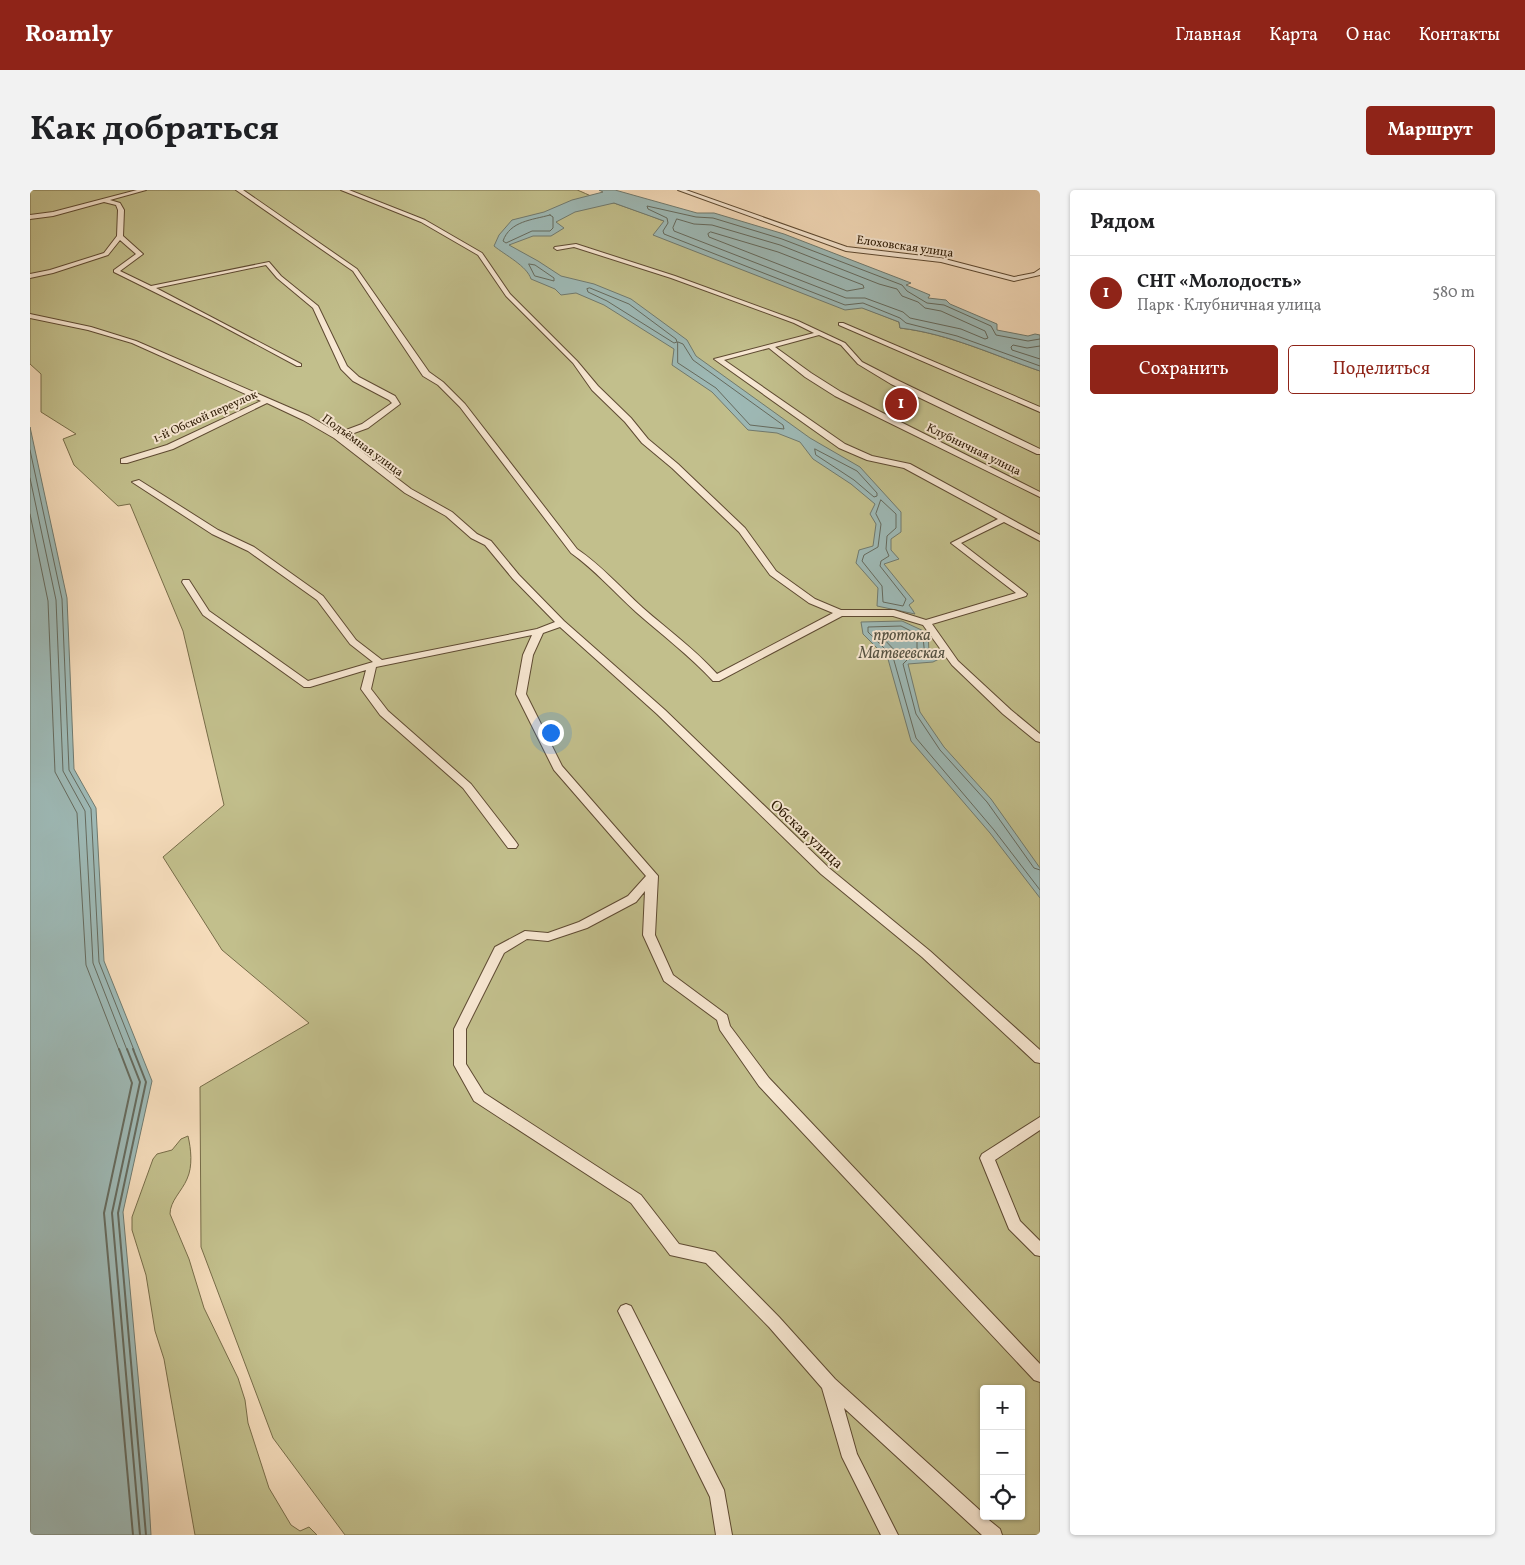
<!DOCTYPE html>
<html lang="ru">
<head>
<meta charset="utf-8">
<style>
	:root { --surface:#fff; --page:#f2f2f2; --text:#202124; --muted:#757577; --line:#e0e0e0; --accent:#8f2418 }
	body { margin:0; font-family:Vollkorn,serif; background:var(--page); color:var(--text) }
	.controls { position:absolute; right:15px; bottom:15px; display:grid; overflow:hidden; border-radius:5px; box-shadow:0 1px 4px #0004 }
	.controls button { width:45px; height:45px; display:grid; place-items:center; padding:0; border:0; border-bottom:1px solid var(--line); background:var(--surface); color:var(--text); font:25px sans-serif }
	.you { position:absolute; left:520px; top:542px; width:18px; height:18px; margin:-12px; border:4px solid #fff; border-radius:50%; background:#1a73e8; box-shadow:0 0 0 8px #1a73e833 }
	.badge { display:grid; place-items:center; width:32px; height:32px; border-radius:50%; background:var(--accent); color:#fff; font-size:16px; font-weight:700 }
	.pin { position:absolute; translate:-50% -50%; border:2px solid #fff; box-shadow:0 1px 5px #0006 }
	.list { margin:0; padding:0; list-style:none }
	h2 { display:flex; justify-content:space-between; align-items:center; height:65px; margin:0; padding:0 20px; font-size:21px }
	h2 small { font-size:16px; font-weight:400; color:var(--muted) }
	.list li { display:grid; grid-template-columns:32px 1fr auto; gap:15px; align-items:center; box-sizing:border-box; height:75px; padding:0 20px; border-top:1px solid var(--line) }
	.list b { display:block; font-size:19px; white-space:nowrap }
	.list p { margin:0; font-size:16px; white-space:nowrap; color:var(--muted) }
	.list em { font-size:16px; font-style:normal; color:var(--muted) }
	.actions { display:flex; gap:10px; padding:15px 20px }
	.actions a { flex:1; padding:11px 0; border:1px solid var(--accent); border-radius:5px; text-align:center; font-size:18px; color:var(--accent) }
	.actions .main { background:var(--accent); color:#fff }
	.icon { flex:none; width:28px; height:28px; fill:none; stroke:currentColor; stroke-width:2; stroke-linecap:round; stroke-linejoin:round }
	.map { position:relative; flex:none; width:1010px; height:1345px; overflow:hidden; border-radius:5px }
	header { display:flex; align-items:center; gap:30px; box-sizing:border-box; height:70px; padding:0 25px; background:var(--accent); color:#fff }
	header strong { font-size:24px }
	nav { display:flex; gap:28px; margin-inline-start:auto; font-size:18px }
	.intro { display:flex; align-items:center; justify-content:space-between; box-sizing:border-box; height:120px; padding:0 30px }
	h1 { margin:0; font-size:35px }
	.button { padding:12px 22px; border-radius:5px; background:var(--accent); color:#fff; font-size:18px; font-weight:700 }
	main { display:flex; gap:30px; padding:0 30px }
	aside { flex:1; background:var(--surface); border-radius:5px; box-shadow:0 1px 4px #0004 }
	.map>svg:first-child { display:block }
</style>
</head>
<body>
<header>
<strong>Roamly</strong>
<nav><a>Главная</a><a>Карта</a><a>О нас</a><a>Контакты</a></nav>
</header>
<div class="intro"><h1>Как добраться</h1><a class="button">Маршрут</a></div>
<main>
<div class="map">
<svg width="1010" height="1345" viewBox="0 0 1010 1345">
	<rect width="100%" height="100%" fill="#f5dcbb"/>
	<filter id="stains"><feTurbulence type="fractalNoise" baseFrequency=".004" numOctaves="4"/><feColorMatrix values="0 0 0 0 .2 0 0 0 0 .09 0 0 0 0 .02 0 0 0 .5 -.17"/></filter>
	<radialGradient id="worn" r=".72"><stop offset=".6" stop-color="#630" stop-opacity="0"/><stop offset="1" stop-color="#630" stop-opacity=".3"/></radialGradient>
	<!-- green -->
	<path fill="#c2bf8c" stroke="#776c48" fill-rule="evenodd" d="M0,0H547C556,3 577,15 584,13C682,45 773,96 869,132L870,138C920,144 963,165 1010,181V1345H315L243,1248L171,1057L170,897L279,833L192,760L133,667L194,615L153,441L100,314L88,316L44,275L33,249L46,244L11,222V184L0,174ZM954,1199H991V1326H954Z
		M158,946C161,959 163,976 157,989C152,1001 140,1011 140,1024L159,1069L174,1118L208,1188L215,1210L218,1233L239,1298L261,1335L270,1341L279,1337L287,1345H165L134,1169L125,1141L116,1085L102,1040V1027L123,969L127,964L142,960L151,949Z"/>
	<!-- water -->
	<path fill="#9ebab7" stroke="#707a6f" d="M569,0H585L667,23H684L754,44L881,93L876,95L900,105L898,108L916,110L920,114L967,134V140L998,146L1005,144L1010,145V181C963,165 920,144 870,138L869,132L832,118L815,120L623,45L634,31L584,13L545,22L526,32L534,38L521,46H503L479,55L508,71L531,86L564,94L601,109L657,150L666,166L780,248L830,277L871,322V342L861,349V360L869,369L854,374L884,411L879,415L885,424L847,416L848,398L826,373L829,360L843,356L846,334L840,324L845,314L821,294L783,269L770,252L747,243L718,240L682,202L642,175L644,159L574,115L546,103L531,105L525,99L501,89C497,76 475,65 464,56L469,45L482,30L514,22L542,10L573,2Z
		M0,237L37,408L44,579L66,618L74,771L122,891L93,1022L118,1294L121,1345H0Z
		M872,431L898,443L899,462L909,469L903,472L878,474L890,522L914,557L961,609L1010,678V708L960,643L881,551L858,469L833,444L831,432Z"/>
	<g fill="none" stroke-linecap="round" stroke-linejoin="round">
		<!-- shore-far1 -->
		<path stroke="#656a5e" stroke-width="1" d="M520,25L523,27V38L520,41H502L476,53L473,51C480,31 502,30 520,25Z
			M647,29L664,34L682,35L750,55L849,94L867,99L872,106L888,112L895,118L911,121L955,141L958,148L955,149L931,139L880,128L873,122L835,108H816L644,41L643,38Z
			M681,42L748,62L833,95L834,98L817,101L679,47L678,44Z
			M499,74L505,75L524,88V91L505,86Z
			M560,98L599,114L646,149L647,152L644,153L577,111L558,102L557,99Z
			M1010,149L998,151L966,145L961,136L914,115L897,113L877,101L872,95L752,49L683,28L666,27L617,16L618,19L637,28L638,33L633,41L634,44L815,115L833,113L870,128L876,133L927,146L1010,176
			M648,152L653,154L663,170L753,235L754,239L720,235L686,198L648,173Z
			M1010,156L997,158L983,155L981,157L982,160L1010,169
			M785,259L827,281L847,303V306L844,307L824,290L786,265Z
			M0,260L32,409L39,580L61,619L69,772L104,860
			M0,288L26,410L33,581L55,621L63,773L97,860
			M851,310L866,324V338L857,346L856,359L859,366L851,371L850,376L876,409L873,416L853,412L852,396L832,371L834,365L848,357L851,334L846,324Z
			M0,324L18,411L25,582L47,623L56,775L89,860
			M870,442L887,450V461L869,465L851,446L853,443Z
			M1010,680L1004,678L957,612L910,560L886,524L873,474L878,469L895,467L893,447L871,436L838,437V442L863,467L886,548L964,640L1010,700"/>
		<!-- shore -->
		<path stroke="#656a5e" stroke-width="2" d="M89,859L102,893L74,1023L103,1345
			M97,859L110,892L82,1023L110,1345
			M103,859L116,892L88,1023L116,1345"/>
		<!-- minor casing -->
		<g stroke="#5e4a32" stroke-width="2">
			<path id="minor" d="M107,0H116L80,10L90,13L94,20L93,46L113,64L90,81L121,96L239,72L251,86L288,116L317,176L329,187L365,206L370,214L338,238L313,247L381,299L422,322L447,344L461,351L489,385L534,431L635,520L799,678L900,761L1010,860V873L1005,872L892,767L791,684L627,524L530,437L513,443L503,465L496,504L532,576L628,686L625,745L643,785L697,825L700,836L739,888L1010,1174V1192L1004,1190L729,896L690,840L687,830L634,791L613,745L615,701L606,712L557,738L518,751L497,749L474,763L436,839V874L454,903L611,1005L649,1054L685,1062L749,1127L805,1189L954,1324V1326L970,1339L972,1345H952L814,1218L827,1264L868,1345H851L812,1267L792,1198L739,1137L676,1073L640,1065L601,1013L444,911L424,875V839L465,757L495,741L518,743L549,732L598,706L616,686L524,580L486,504L493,465L502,445L346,477L341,499L358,521L441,594L486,652L488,655L486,658H478L433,598L350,525L331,499L336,480L280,497H274L173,425L152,392L153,390H159L179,421L278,491L343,472L320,454L287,410L218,361L182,344L102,292L109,290L188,340L224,357L293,406L326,450L352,470L507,439L525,432L483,389L455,355L441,348L416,326L375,303L304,248L273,230L237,213L143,259L97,273H91V269L137,255L231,211L102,153L58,140L0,128V124L61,137L106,151L279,226L308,243L332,234L362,213L359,210L323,191L311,179L283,118L247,88L236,75L126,98L271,174V176H267L183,131L84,82V80L106,64L90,50L78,65L23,83L0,88V84L20,80L74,63L87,46L88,20L86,15L74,12L23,26L0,29V25L23,22Z
				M206,0H213L327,79L399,182L413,192L435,214L547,359C572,376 591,398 613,418C638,440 665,459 687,484L803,423L779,413L740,385L709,342L642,278L612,253L595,232L562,200L543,173L476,106L448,65L391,32L311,0H319L395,30L452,63L480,104L547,171L568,196L601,228L618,249L648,274L715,338L746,381L785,409L811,420H864L896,430L986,403L921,353L968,329L874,278L837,270L809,258L684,169L784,143L764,133L641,88L544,57L527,60L524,58L525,57L546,54L645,86L768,131L815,153L832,172L867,190L1010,259V264H1007L861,194L828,174L811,155L789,145L745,157L781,183L811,202L1010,302V307L805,206L775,187L739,158L694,170L815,254L842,266L880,274L1010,345V351L974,332L931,353L997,404L996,406L902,434L928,471L981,520L1010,544V552L1006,551L973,524L922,475L893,435L863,426H812L689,491H683C659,465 632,445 606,422C584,402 565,380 541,363L430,217L408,195L393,186L323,81Z
				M648,0H656L817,57L911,68L984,87L1004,83L1010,79V85L984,91L911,72L816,61Z
				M809,133H813L1010,217V222L809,135Z
				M1010,927V940L965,970L990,1031L1010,1051V1066L1005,1065L979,1039L950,968L952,964Z
				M596,1114L601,1116L694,1300L702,1345H686L680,1307L588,1121L591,1116Z"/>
		</g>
		<!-- minor -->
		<use href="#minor" fill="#f8e8d3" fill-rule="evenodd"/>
	</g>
	<g text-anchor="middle" stroke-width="4" stroke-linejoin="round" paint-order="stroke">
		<!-- far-street labels -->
		<g font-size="12" fill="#2c1a04" stroke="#f8e8d3">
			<text transform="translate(875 56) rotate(8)" y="4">Елоховская улица</text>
			<text transform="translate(175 226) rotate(-24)" y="4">1-й Обской переулок</text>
			<text transform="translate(333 255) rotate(36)" y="4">Подъёмная улица</text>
			<text transform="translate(944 259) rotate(26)" y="4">Клубничная улица</text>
		</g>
		<!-- street labels -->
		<g font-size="15" fill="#2c1a04" stroke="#f8e8d3">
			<text transform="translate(777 644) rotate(43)" y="5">Обская улица</text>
		</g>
		<!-- water labels -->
		<g font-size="16" font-style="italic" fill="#545243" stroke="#f8e8d3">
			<text x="872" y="450">протока<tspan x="872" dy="18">Матвеевская</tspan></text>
		</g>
	</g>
	<rect width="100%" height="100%" filter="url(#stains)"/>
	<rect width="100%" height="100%" fill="url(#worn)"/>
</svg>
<div class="controls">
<button>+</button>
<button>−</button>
<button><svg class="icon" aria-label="locate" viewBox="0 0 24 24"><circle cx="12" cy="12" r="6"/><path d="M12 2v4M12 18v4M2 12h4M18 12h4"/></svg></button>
</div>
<div class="you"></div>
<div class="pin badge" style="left:871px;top:214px">1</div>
</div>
<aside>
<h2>Рядом<small></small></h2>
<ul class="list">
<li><span class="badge">1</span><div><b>СНТ «Молодость»</b><p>Парк · Клубничная улица</p></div><em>580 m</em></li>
</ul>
<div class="actions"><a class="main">Сохранить</a><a>Поделиться</a></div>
</aside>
</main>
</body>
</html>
